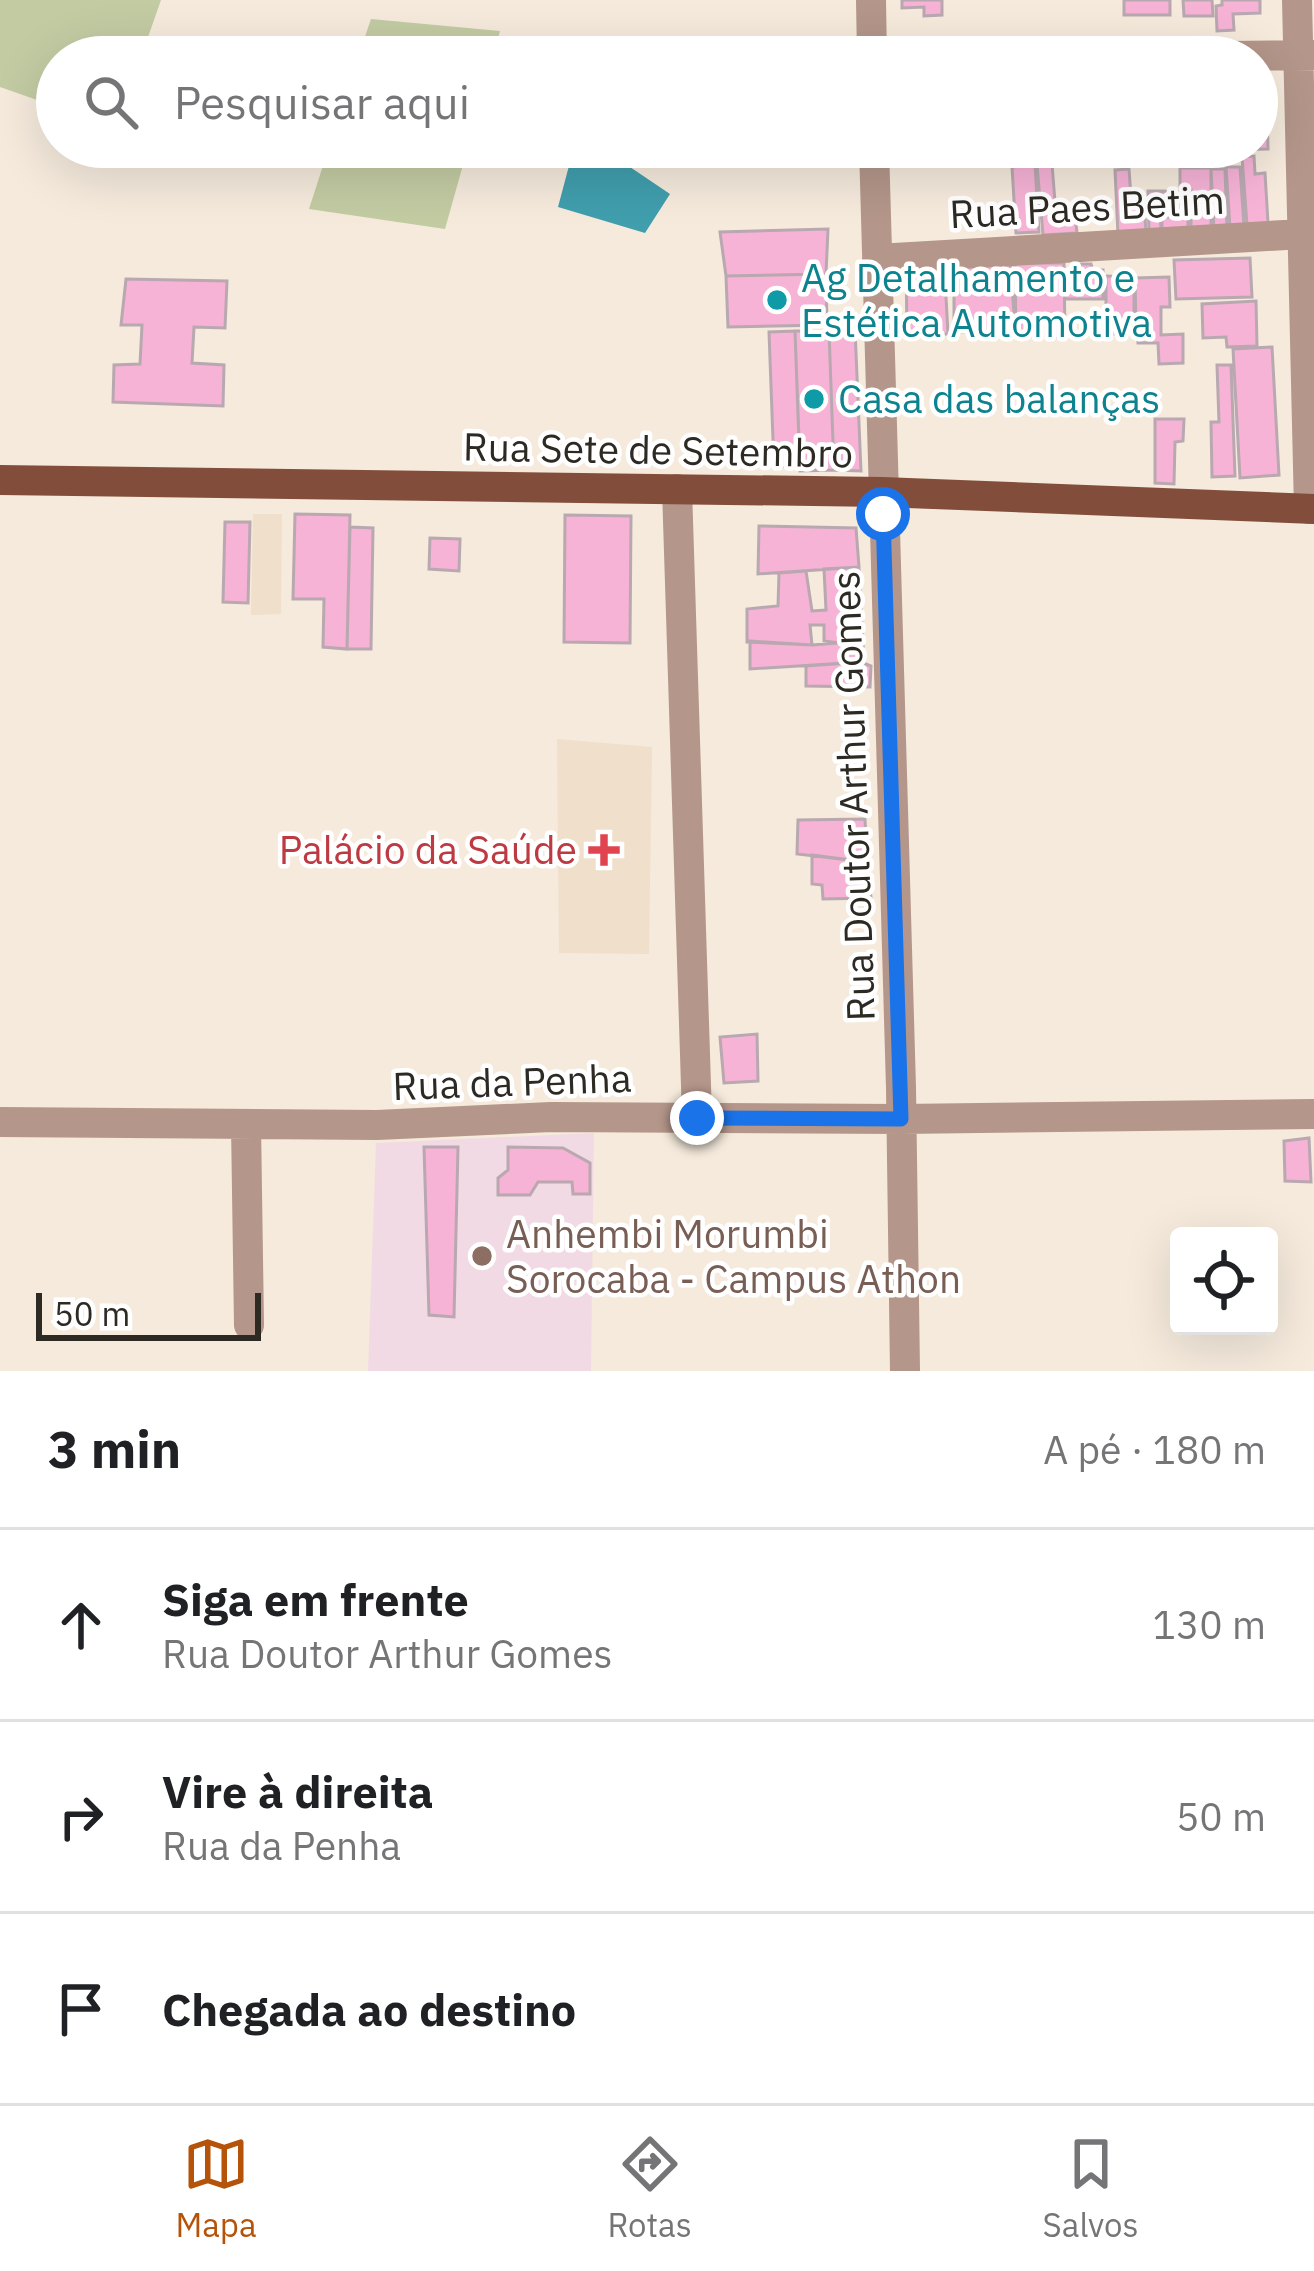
<!DOCTYPE html>
<html lang="pt">
<head>
<meta charset="utf-8">
<style>
	:root { --surface:#fff; --page:#f6f6f6; --text:#202124; --muted:#757577; --line:#e0e0e0; --accent:#b45309 }
	body { margin:0; font-family:"IBM Plex Sans",sans-serif; background:var(--page); color:var(--text) }
	.controls { position:absolute; right:36px; bottom:36px; display:grid; overflow:hidden; border-radius:12px; box-shadow:0 12px 48px #0002 }
	.controls button { width:108px; height:108px; display:grid; place-items:center; padding:0; border:0; border-bottom:3px solid var(--line); background:var(--surface); color:var(--text); font:60px sans-serif }
	.scale { position:absolute; left:36px; bottom:30px; width:225px; box-sizing:border-box; padding-left:12px; border:6px solid #2d2923; border-top:0; font-size:33px; line-height:42px; white-space:nowrap; color:#2d2923; -webkit-text-stroke:9px #fff; paint-order:stroke }
	.stop { position:absolute; width:36px; height:36px; margin:-27px; border:9px solid #1a73e8; border-radius:50%; background:#fff }
	.stop.end { background:#1a73e8; border-color:#fff; box-shadow:0 3px 12px #0008 }
	.list { margin:0; padding:0; list-style:none }
	h2 { display:flex; justify-content:space-between; align-items:center; height:156px; margin:0; padding:0 48px; font-size:51px }
	h2 small { font-size:39px; font-weight:400; color:var(--muted) }
	.list li { display:grid; grid-template-columns:78px 1fr auto; gap:36px; align-items:center; box-sizing:border-box; height:192px; padding:0 48px; border-top:3px solid var(--line) }
	.list b { display:block; font-size:45px; white-space:nowrap }
	.list p { margin:0; font-size:39px; white-space:nowrap; color:var(--muted) }
	.list em { font-size:39px; font-style:normal; color:var(--muted) }
	.icon { flex:none; width:66px; height:66px; fill:none; stroke:currentColor; stroke-width:2; stroke-linecap:round; stroke-linejoin:round }
	.map { position:relative; flex:none; width:1314px; height:1371px; overflow:hidden }
	.search { position:absolute; background:var(--surface); box-shadow:0 12px 48px #0002; left:36px; right:36px; top:36px; height:132px; display:flex; align-items:center; gap:30px; box-sizing:border-box; padding:0 42px; border-radius:66px; color:var(--muted); font-size:45px }
	.sheet { height:732px; background:var(--surface) }
	nav { display:flex; justify-content:space-around; align-items:center; box-sizing:border-box; height:168px; border-top:3px solid var(--line); background:var(--surface); font-size:33px; color:var(--muted) }
	nav a { display:grid; justify-items:center; gap:6px }
	nav .on { color:var(--accent) }
	.map>svg:first-child { display:block }
</style>
</head>
<body>
<div class="map">
<svg width="1314" height="1371" viewBox="0 0 1314 1371">
	<rect width="100%" height="100%" fill="#f5eadc"/>
	<!-- built -->
	<path fill="#efdfcb" d="M253,514H282L281,614L251,615Z
		M557,739L652,747L649,954L559,953Z"/>
	<!-- education -->
	<path fill="#f2dae5" d="M594,1133L591,1371H368L376,1143Z"/>
	<!-- green -->
	<path fill="#c3cba3" d="M0,0H161L141,57H57V107L0,87Z
		M371,19L500,31L493,57H358Z
		M329,147H468L445,229L309,209Z"/>
	<!-- water -->
	<path fill="#409ead" d="M574,147H632L630,167L670,194L645,233L558,207Z"/>
	<!-- building -->
	<path fill="#f6b3d6" stroke="#b9a8b0" stroke-width="3" d="M902,0H942V15L924,16V7L902,8Z
		M1124,0H1170V15H1124Z
		M1183,0H1212L1213,16H1184Z
		M1222,0H1260V13L1233,14L1234,30L1217,31L1216,6L1222,5Z
		M1257,102H1267L1268,149L1214,150V147H1257Z
		M1254,156L1255,174L1265,173L1268,223L1247,225L1242,157Z
		M1052,164L1056,214L1075,213L1077,233L1043,235L1037,165Z
		M1035,165L1039,232L1016,233L1012,167Z
		M1226,167H1240L1244,226L1230,227Z
		M1180,168H1211V231H1191V190L1180,191Z
		M1129,169L1131,197L1144,196L1146,234L1118,235L1115,170Z
		M1211,169H1225L1227,229L1214,230Z
		M1148,191H1160L1161,234H1149Z
		M1162,191L1188,192V234L1162,233V217H1170V207H1161Z
		M828,229L826,274L726,276L720,232Z
		M1250,258L1252,297L1176,299L1174,260Z
		M1010,259L1015,328L954,333V289H947L945,260Z
		M944,260L948,334H907L906,261Z
		M1015,263H1064L1065,337L1016,336Z
		M1075,264H1091L1093,270H1103V299H1065V277H1074Z
		M826,274L827,325L728,327L726,276Z
		M1106,276L1134,277V322L1125,321L1126,334H1106Z
		M1169,277L1170,307H1161V335L1183,334V363L1159,364L1158,343H1138L1137,327H1150V319H1146L1147,326H1136L1135,278Z
		M126,279L227,281L225,328L194,327L192,363L224,365L223,406L113,402L114,365L140,364L142,325H121Z
		M1256,301L1257,346L1227,347L1226,337L1203,338L1202,304Z
		M855,329L861,471L834,470L829,331Z
		M795,331H829L834,470L800,471Z
		M795,331L800,466L774,467L769,332Z
		M1272,347L1279,475L1240,478L1233,349Z
		M1217,365H1231L1235,476L1212,477L1211,422H1219Z
		M1155,419H1184L1183,441L1175,442L1174,484L1155,483Z
		M295,514L350,515L347,649L323,647L324,599H293Z
		M565,515L631,516L630,643L564,642Z
		M225,522H250L248,603L223,602Z
		M759,526L856,528L859,567L758,574Z
		M350,527L373,528L371,649H347Z
		M430,538L460,539L459,571L429,569Z
		M859,567L863,646L824,641V625H810L812,645L747,642V609L778,606L779,573L806,571L812,611L826,610L824,569Z
		M750,641L812,645L837,643L863,646L861,662L750,669Z
		M861,662L871,666L870,687L806,686V666Z
		M865,819L867,862L797,854L798,820Z
		M812,855L867,862L871,898L823,899L822,885L812,884Z
		M757,1034L758,1081L724,1083L720,1037Z
		M1309,1138L1311,1182L1285,1181L1284,1141Z
		M424,1147H458L454,1317L429,1315Z
		M508,1147L563,1148L590,1163V1194H573L572,1182H538L530,1195H498V1178L508,1170Z"/>
	<g fill="none" stroke-linecap="round" stroke-linejoin="round">
		<!-- minor -->
		<path stroke="#b4968a" stroke-width="30" d="M871,0L872,57
			M1297,0L1309,509
			M1140,57L1314,55
			M874,147L901,1088L905,1371
			M877,259L1302,234
			M677,489L697,1117
			M0,1122L377,1125L551,1117L901,1119L1314,1114
			M246,1124L249,1325"/>
		<!-- major -->
		<path stroke="#824e3b" stroke-width="30" d="M0,480L882,492L1314,509"/>
	</g>
	<g fill="none" stroke-linecap="round" stroke-linejoin="round">
		<!-- route -->
		<path stroke="#1a73e8" stroke-width="15" d="M697,1118L901,1119L883,514"/>
	</g>
	<!-- markers -->
	<g fill="#0f9aa8" stroke="#fff" stroke-width="4.5">
		<circle cx="777" cy="300" r="12"/>
		<circle cx="814" cy="399" r="12"/>
	</g>
	<path fill="#e0444e" stroke="#fff" stroke-width="4.5" d="M598 832h12v12h12v12h-12v12h-12v-12h-12v-12h12z"/>
	<circle fill="#8d6e63" stroke="#fff" stroke-width="4.5" cx="482" cy="1256" r="12"/>
	<g text-anchor="middle" stroke-width="9" stroke-linejoin="round" paint-order="stroke">
		<!-- street labels -->
		<g font-size="39" fill="#2d2923" stroke="#fff">
			<text transform="translate(1087 207) rotate(-3)" y="14">Rua Paes Betim</text>
			<text transform="translate(658 450) rotate(1)" y="14">Rua Sete de Setembro</text>
			<text transform="translate(853 796) rotate(-92)" y="14">Rua Doutor Arthur Gomes</text>
			<text transform="translate(512 1082) rotate(-2)" y="14">Rua da Penha</text>
		</g>
		<!-- culture labels -->
		<g font-size="39" fill="#0d838f" stroke="#fff" text-anchor="start">
			<text x="801" y="292">Ag Detalhamento e<tspan x="801" dy="45">Estética Automotiva</tspan></text>
			<text x="838" y="413">Casa das balanças</text>
		</g>
		<!-- health labels -->
		<g font-size="39" fill="#be3a42" stroke="#fff" text-anchor="end">
			<text x="577" y="864">Palácio da Saúde</text>
		</g>
		<!-- education labels -->
		<g font-size="39" fill="#785e54" stroke="#fff" text-anchor="start">
			<text x="506" y="1248">Anhembi Morumbi<tspan x="506" dy="45">Sorocaba - Campus Athon</tspan></text>
		</g>
	</g>
</svg>
<div class="controls">
<button><svg class="icon" aria-label="locate" viewBox="0 0 24 24"><circle cx="12" cy="12" r="6"/><path d="M12 2v4M12 18v4M2 12h4M18 12h4"/></svg></button>
</div>
<div class="scale">50 m</div>
<div class="stop" style="left:883px;top:514px"></div>
<div class="stop end" style="left:697px;top:1118px"></div>
<div class="search"><svg class="icon" aria-label="search" viewBox="0 0 24 24"><circle cx="10" cy="10" r="6"/><path d="M15 15l6 6"/></svg>Pesquisar aqui</div>
</div>
<section class="sheet">
<h2>3 min<small>A pé · 180 m</small></h2>
<ul class="list">
<li><svg class="icon" aria-label="ahead" viewBox="0 0 24 24"><path d="M12 20V5M6 11l6-6 6 6"/></svg><div><b>Siga em frente</b><p>Rua Doutor Arthur Gomes</p></div><em>130 m</em></li>
<li><svg class="icon" aria-label="right" viewBox="0 0 24 24"><path d="M7 20v-9h11M14 6l5 5-5 5"/></svg><div><b>Vire à direita</b><p>Rua da Penha</p></div><em>50 m</em></li>
<li><svg class="icon" aria-label="arrive" viewBox="0 0 24 24"><path d="M6 21V4h12l-3 4 3 4H6"/></svg><div><b>Chegada ao destino</b></div></li>
</ul>
</section>
<nav>
<a class="on"><svg class="icon" aria-label="map" viewBox="0 0 24 24"><path d="M3 6l6-2 6 2 6-2v14l-6 2-6-2-6 2zM9 4v14M15 6v14"/></svg>Mapa</a>
<a><svg class="icon" aria-label="directions" viewBox="0 0 24 24"><path d="M12 3l9 9-9 9-9-9zM9 14v-3h6M13 9l2 2-2 2"/></svg>Rotas</a>
<a><svg class="icon" aria-label="saved" viewBox="0 0 24 24"><path d="M7 4h10v16l-5-4-5 4z"/></svg>Salvos</a>
</nav>
</body>
</html>
